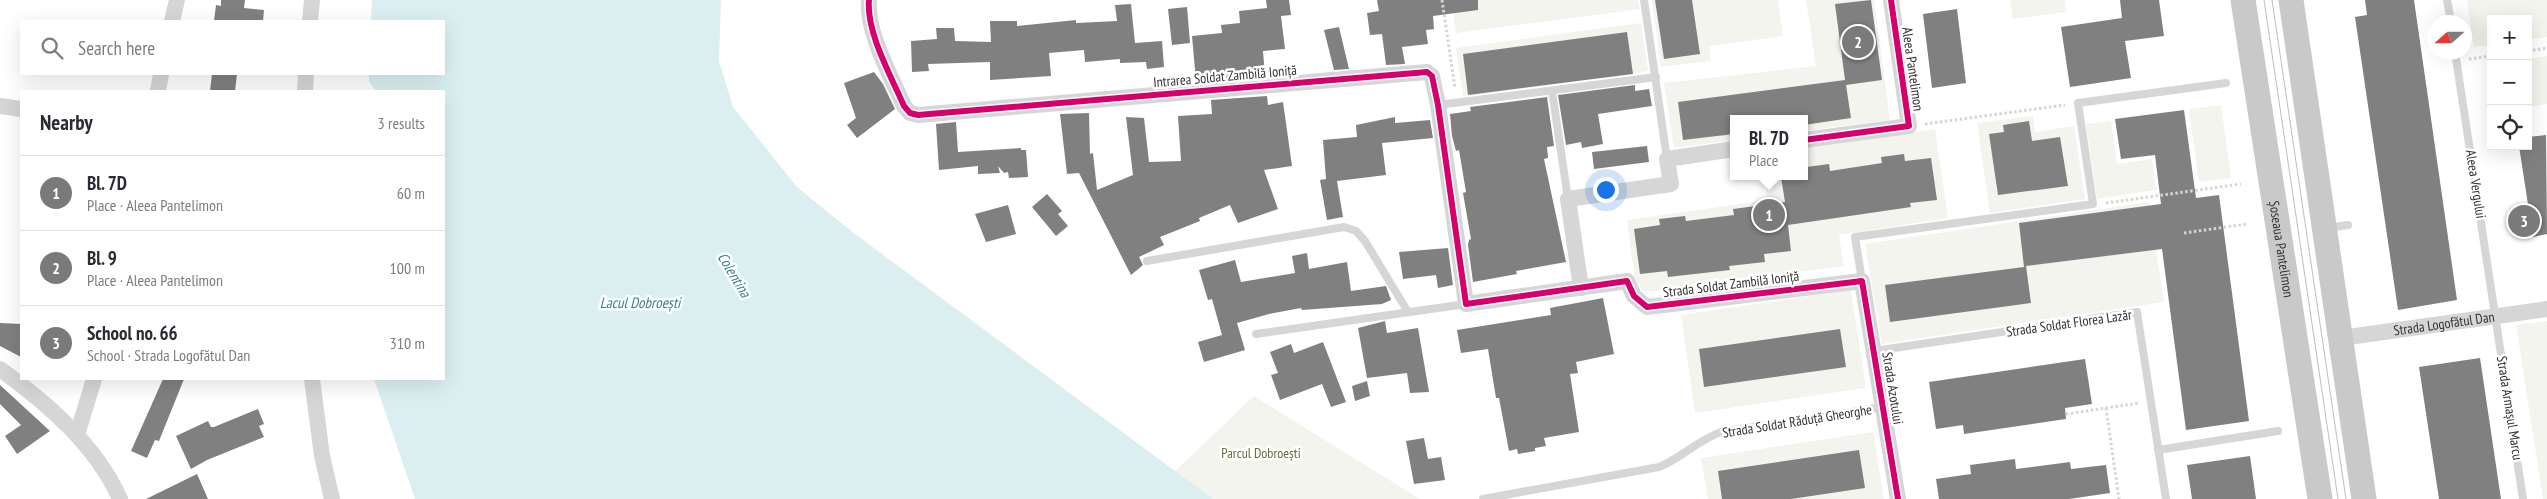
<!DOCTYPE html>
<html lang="en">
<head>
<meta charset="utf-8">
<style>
	:root { --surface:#fff; --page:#f7f7f7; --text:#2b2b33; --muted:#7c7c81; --line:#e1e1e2; --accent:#7a7a7a }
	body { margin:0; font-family:"PT Sans Narrow",sans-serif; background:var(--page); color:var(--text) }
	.controls { position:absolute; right:15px; top:15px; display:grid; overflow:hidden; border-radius:0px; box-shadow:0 5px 20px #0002 }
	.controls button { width:45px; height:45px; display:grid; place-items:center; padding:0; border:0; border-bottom:1px solid var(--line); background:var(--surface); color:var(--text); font:25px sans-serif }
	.compass { position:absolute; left:2427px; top:15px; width:45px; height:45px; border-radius:50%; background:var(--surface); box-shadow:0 5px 20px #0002; rotate:249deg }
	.you { position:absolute; left:1605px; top:189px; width:18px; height:18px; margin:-12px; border:4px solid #fff; border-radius:50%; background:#1a73e8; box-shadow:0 0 0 8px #1a73e833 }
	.badge { display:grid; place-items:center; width:32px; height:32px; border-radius:50%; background:var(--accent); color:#fff; font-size:16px; font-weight:700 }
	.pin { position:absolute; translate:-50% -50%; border:2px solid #fff; box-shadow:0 1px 5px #0006 }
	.popup { position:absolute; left:1730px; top:115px; width:78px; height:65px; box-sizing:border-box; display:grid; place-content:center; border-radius:0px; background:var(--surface); filter:drop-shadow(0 1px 4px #0005); font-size:16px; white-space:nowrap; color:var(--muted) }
	.popup b { font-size:19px; color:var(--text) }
	.popup::after { content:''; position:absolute; left:50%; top:100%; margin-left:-10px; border:10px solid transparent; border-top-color:var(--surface) }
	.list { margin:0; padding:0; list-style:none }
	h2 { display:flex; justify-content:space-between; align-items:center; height:65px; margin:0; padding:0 20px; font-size:21px }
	h2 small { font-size:16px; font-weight:400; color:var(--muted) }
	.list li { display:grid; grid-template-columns:32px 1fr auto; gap:15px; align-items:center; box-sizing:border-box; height:75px; padding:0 20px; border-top:1px solid var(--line) }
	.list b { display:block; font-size:19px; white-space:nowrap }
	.list p { margin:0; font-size:16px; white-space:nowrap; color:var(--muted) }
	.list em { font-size:16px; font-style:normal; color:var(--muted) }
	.icon { flex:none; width:28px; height:28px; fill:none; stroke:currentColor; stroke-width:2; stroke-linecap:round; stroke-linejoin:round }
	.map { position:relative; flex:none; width:2547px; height:499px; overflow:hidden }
	.search { position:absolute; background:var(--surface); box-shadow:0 5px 20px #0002; left:20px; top:20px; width:425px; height:55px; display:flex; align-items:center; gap:12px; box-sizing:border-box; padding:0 18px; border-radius:0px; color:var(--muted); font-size:19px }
	.panel { position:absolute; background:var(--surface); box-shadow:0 5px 20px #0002; left:20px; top:90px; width:425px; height:290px; border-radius:0px }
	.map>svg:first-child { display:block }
</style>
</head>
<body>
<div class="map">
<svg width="2547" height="499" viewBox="0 0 2547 499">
	<rect width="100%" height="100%" fill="#fff"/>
	<!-- green -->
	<path fill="#f3f4ed" d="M1451,0H1638L1640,9L1456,33Z
		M1652,0H1778L1783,36L1709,46L1711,61L1661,67Z
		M1806,0H1874L1890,120L1804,131V119H1734V140L1674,148L1664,83L1816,66Z
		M2010,0H2065L2066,12L2013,19Z
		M2467,0H2547V37L2528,40V19H2491V45L2474,47Z
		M1641,23L1648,71L1463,97L1456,48Z
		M2547,56V104L2528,107V59Z
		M2221,105L2231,178L2199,182L2189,109Z
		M2033,116L2035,132L2074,126L2085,199L1990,213L1977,123Z
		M2111,121L2117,164L2152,159L2156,190L2097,199L2086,124Z
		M1935,129L1948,218L1839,235L1844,266L1645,292L1635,281L1627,220L1768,200L1764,176H1804V148Z
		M2149,202L2164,302L1882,344L1865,244Z
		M829,214L1175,471L1254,396L1420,499H1074Z
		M1851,290L1866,388L1695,413L1681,315Z
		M2547,321V499H2543L2516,325Z
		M1873,432L1884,499H1708L1701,458Z"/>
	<!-- water -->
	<path fill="#dbeff1" d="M372,0H721L719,61L733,107L797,187L862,240L1213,499H415L374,379H444V91H376L369,82V74H444V21H371Z"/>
	<!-- building -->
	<path fill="#808080" d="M221,0H245L244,8L264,10L263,21H214L216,5L221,6Z
		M1266,0H1289L1291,15L1281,16L1285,49L1263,51L1265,76L1196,81L1192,36L1222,33L1221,25L1240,23L1239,11L1267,8Z
		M1377,0H1478V10L1433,16L1434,29L1426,30L1428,44L1402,47L1405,64L1386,65L1382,34L1370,35L1367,13L1379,11Z
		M1655,0H1692L1700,54L1664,59Z
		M1871,0L1882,80L1846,85L1851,118L1804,125V119H1734V134L1683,140L1678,102L1845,80L1835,4Z
		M2120,0H2159L2164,36L2125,41L2131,78L2070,87L2061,27L2122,18Z
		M2365,0H2414L2457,300L2398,310L2355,17L2367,15Z
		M1131,4L1135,43L1162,41L1164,67L1147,69L1146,62L1120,63V59L1085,62L1084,50L1049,53L1051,76L990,80V62L928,64L929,71L912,72L911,41L937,39L936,28H954L955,41L991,42L990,21H1017V26L1076,20V23L1117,21L1115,5Z
		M1187,7L1190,43L1172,45L1168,9Z
		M1957,9L1966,83L1932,88L1923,14Z
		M1339,27L1349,69L1334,70L1324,30Z
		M1627,32L1633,74L1468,95L1463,54Z
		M874,72L883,84L895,109L857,138L847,125L856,118L844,83Z
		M212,74H237L235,91H210Z
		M1635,85V91L1649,89L1652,106L1598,114L1603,144L1582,148L1581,142L1566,145L1558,95Z
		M1267,96L1268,105L1283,102L1292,166L1264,170L1278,209L1238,223L1230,205L1199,218L1200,221L1160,237L1164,245L1139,257L1143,265L1131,275L1079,173L1067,174L1060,114L1089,113L1090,154L1093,153L1097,190L1133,175L1126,117L1144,118L1149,162L1181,161L1178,116L1212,114L1211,100Z
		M1547,97L1554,146L1547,147L1548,158L1544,159L1566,262L1516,271L1517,274L1473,282L1468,245L1469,240L1471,239L1463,193L1466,192L1459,150L1456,151L1452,136L1450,114L1471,111L1470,107Z
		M2184,110L2196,198L2219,195L2249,421L2186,430L2162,249L2026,266L2031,303L1890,322L1885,285L2024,267L2019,223L2161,204L2155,155L2121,159L2115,119Z
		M1395,117V123L1430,120L1433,138L1382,143L1386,175L1337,181L1343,217L1327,220L1320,180L1326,179L1323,140L1357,137L1356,125Z
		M2029,121L2032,141L2060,137L2068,186L1998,195L1989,134L2004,132L2003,125Z
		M956,122L958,152L1021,148V150H1026L1028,177L1009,178L1008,172L1004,173L998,166L1000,173L978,174V166L939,170L936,124Z
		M2546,135L2547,234L2533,237L2519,146H2528V137Z
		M1647,146L1649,162L1594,169L1592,152Z
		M1904,154L1905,161L1931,158L1937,200L1910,203L1911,207L1788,225L1791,251L1764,254L1765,262L1729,266L1730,270L1668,277L1667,271L1640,274L1634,229L1660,225L1659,219L1685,216L1686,221L1734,215L1733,209L1785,202L1781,177L1804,176L1808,174L1807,167L1829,164L1830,171L1882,163L1881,157Z
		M1047,194L1062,211L1058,214L1068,226L1056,236L1032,207Z
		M1008,205L1016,234L986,242L975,214Z
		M1448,248L1453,285L1438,288L1436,275L1403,279L1399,252Z
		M1307,253L1309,269L1347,262L1351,291L1386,286L1391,300L1382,304L1302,310L1301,308L1269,314L1237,323L1245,350L1204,362L1198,342L1222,335L1212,299L1208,300L1199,270L1235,260L1241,282L1295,273L1292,256Z
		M1603,298L1614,354L1576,362L1578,373L1570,374L1579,432L1544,438L1546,446L1535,448V451L1518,454L1517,449L1509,451L1499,398H1496L1488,349L1461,353L1457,330L1551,315L1550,308Z
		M1385,321L1387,333L1418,328L1429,392L1410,393L1407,373L1367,378L1358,328Z
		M0,323L21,324V357L0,346Z
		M1840,329L1846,367L1704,387L1699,349Z
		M1323,342L1346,402L1331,407L1322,384L1280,400L1271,375L1278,373L1270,352L1291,344L1294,353Z
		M2480,358L2501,499H2439L2419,367Z
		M2085,359L2092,404L2065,408L2066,419L1964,434L1963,425L1936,429L1929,382Z
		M163,379H184L159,441L155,440L147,458L131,451Z
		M1367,381L1370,396L1355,401L1352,386Z
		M0,385L50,431L17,454L5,436L21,425L0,404Z
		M258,409L264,424L259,426L264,437L207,460L191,469L176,436L208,421L211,427H214Z
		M1424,438L1428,459L1441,457L1445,480L1414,484L1406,441Z
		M1859,450L1865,488L1791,499H1722L1718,471Z
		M2250,456L2256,499H2192L2187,465Z
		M2015,459L2016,469L2070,462L2071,469L2106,465L2110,493L2069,499H1939L1936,479L1971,474L1970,465Z
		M197,474L208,499H146Z"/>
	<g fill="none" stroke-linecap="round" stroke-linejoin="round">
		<!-- path -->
		<path stroke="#d5d5d5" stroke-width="3" stroke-dasharray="2.5 2.5" stroke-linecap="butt" d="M1442,0L1455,88
			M2528,51L2547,48
			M2469,59L2491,56
			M1925,124L2065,105
			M2106,203L2241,184
			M2184,233L2247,224
			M2106,408L2119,499
			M2066,414L2139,403"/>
		<!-- lane -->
		<path stroke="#d6d6d6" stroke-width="8" d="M1644,0L1667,159
			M2447,0L2451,22
			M2455,52L2523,499
			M1552,91L1568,199
			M1438,105L1656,77
			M2328,228L2348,225
			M1147,261L1344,227L1356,231L1365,241L1408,312
			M1862,281L1855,237L2093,204L2078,103L2226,83
			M1256,334L1466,304
			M1874,351L2137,312L2166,499
			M2158,450L2278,431
			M1483,499L1659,467C1682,458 1696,441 1721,432L1883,407"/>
		<!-- street -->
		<g stroke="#d6d6d6" stroke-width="16">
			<path d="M869,0C866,32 891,76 904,106L910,113L918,115L1427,72L1432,76L1438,105L1466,304L1627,281L1634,296L1647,307L1862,281L1898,499"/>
			<path d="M172,21L177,0"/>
			<path d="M310,21L312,0"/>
			<path d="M158,91L161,74"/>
			<path d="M305,91L306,74"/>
			<path d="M0,106L21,109"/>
			<path d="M1804,140L1909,126L1891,0"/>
			<path d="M1581,288L1568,199L1671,184L1667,159L1734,149"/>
			<path id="s1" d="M2341,338L2547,309"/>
			<path d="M0,369C47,403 96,445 120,499"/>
			<path d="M312,379L322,456L332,499"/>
			<path d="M77,435L94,379"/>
		</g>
		<!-- primary -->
		<g stroke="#c9c9c9" stroke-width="25">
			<path id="s2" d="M2243,0L2320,499"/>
			<path d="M2291,0L2364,499"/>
		</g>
		<!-- tram -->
		<path stroke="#bebebe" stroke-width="1" d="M2264,0L2338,499
			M2272,0L2346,499"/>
		<!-- cycleway casing -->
		<g stroke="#fff" stroke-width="9">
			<path id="cycleway" d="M869,0C866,32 891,76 904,106L910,113L918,115L1427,72L1432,76L1438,105L1466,304L1627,281L1634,296L1647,307L1862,281L1898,499
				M1804,140L1909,126L1891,0"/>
		</g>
		<!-- cycleway -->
		<use href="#cycleway" stroke="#d6006c" stroke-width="6"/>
	</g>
	<g text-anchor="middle" stroke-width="5" stroke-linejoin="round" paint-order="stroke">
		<!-- street labels -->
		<g font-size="14" fill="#323232" stroke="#fff">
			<text transform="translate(1913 69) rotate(82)" y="5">Aleea Pantelimon</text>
			<text transform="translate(1225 76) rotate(-5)" y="5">Intrarea Soldat Zambilă Ioniță</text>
			<text transform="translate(2476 184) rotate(81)" y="5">Aleea Vergului</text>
			<text dy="5" stroke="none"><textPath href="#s2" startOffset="252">Șoseaua Pantelimon</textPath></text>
			<text transform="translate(1731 284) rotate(-7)" y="5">Strada Soldat Zambilă Ioniță</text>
			<text transform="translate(2069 323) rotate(-8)" y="5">Strada Soldat Florea Lazăr</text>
			<text dy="5" stroke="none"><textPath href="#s1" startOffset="104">Strada Logofătul Dan</textPath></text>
			<text transform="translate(1893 388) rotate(81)" y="5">Strada Azotului</text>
			<text transform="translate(2510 408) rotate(81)" y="5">Strada Armașul Marcu</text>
			<text transform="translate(1797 421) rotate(-9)" y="5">Strada Soldat Răduță Gheorghe</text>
		</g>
		<!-- park labels -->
		<g font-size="14" fill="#626f3e" stroke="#fff">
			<text x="1261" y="458">Parcul Dobroești</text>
		</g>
		<!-- water labels -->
		<g font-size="15" font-style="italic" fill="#3a8089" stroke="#fff">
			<text transform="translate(734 275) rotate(59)" y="5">Colentina</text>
			<text x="640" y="308">Lacul Dobroești</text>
		</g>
	</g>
</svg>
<div class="controls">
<button>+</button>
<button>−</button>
<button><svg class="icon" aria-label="locate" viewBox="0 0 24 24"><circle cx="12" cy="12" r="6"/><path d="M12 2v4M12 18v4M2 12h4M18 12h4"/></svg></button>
</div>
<svg class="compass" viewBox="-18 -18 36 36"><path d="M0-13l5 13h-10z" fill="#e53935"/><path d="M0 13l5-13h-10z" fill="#7c7c81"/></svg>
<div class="you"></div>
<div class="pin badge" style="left:1769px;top:215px">1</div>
<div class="popup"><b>Bl. 7D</b>Place</div>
<div class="pin badge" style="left:1858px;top:42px">2</div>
<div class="pin badge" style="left:2524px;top:221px">3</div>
<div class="search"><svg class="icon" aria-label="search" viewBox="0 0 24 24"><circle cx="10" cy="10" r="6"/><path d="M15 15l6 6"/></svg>Search here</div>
<section class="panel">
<h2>Nearby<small>3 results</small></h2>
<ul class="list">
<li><span class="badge">1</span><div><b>Bl. 7D</b><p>Place · Aleea Pantelimon</p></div><em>60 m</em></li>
<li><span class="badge">2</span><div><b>Bl. 9</b><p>Place · Aleea Pantelimon</p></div><em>100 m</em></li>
<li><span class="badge">3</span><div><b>School no. 66</b><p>School · Strada Logofătul Dan</p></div><em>310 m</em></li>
</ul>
</section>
</div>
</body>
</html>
